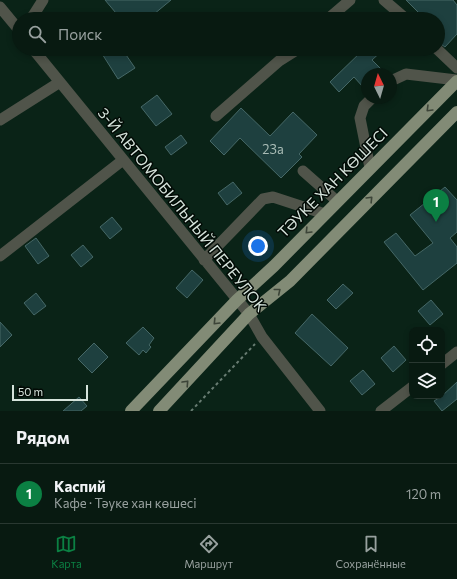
<!DOCTYPE html>
<html lang="ru">
<head>
<meta charset="utf-8">
<style>
	:root { --surface:#081a11; --page:#16271f; --text:#f1f3f6; --muted:#98a19f; --line:#293831; --accent:#0b8043 }
	body { margin:0; font-family:Commissioner,sans-serif; background:var(--page); color:var(--text) }
	.controls { position:absolute; right:12px; bottom:12px; display:grid; overflow:hidden; border-radius:8px; box-shadow:0 2px 6px #0003 }
	.controls button { width:36px; height:36px; display:grid; place-items:center; padding:0; border:0; border-bottom:1px solid var(--line); background:var(--surface); color:var(--text); font:20px sans-serif }
	.compass { position:absolute; left:361px; top:68px; width:36px; height:36px; border-radius:50%; background:var(--surface); box-shadow:0 2px 6px #0003; rotate:355deg }
	.scale { position:absolute; left:12px; bottom:10px; width:76px; box-sizing:border-box; padding-left:4px; border:2px solid #d6e4dc; border-top:0; font-size:11px; line-height:14px; white-space:nowrap; color:#d6e4dc; -webkit-text-stroke:3px #020a05; paint-order:stroke }
	.you { position:absolute; left:258px; top:246px; width:14px; height:14px; margin:-10px; border:3px solid #fff; border-radius:50%; background:#1a73e8; box-shadow:0 0 0 6px #1a73e833 }
	.badge { display:grid; place-items:center; width:26px; height:26px; border-radius:50%; background:var(--accent); color:#fff; font-size:13px; font-weight:700 }
	.pin { position:absolute; translate:-50% -33px; filter:drop-shadow(0 1px 2px #0008) }
	.pin::after { content:''; position:absolute; top:21px; width:14px; height:12px; background:inherit; clip-path:polygon(0 0,100% 0,50% 100%) }
	.list { margin:0; padding:0; list-style:none }
	h2 { display:flex; justify-content:space-between; align-items:center; height:52px; margin:0; padding:0 16px; font-size:17px }
	h2 small { font-size:13px; font-weight:400; color:var(--muted) }
	.list li { display:grid; grid-template-columns:26px 1fr auto; gap:12px; align-items:center; box-sizing:border-box; height:60px; padding:0 16px; border-top:1px solid var(--line) }
	.list b { display:block; font-size:15px; white-space:nowrap }
	.list p { margin:0; font-size:13px; white-space:nowrap; color:var(--muted) }
	.list em { font-size:13px; font-style:normal; color:var(--muted) }
	.icon { flex:none; width:22px; height:22px; fill:none; stroke:currentColor; stroke-width:2; stroke-linecap:round; stroke-linejoin:round }
	.map { position:relative; flex:none; width:457px; height:411px; overflow:hidden }
	.search { position:absolute; background:var(--surface); box-shadow:0 2px 6px #0003; left:12px; right:12px; top:12px; height:44px; display:flex; align-items:center; gap:10px; box-sizing:border-box; padding:0 14px; border-radius:22px; color:var(--muted); font-size:15px }
	.sheet { height:112px; background:var(--surface) }
	nav { display:flex; justify-content:space-around; align-items:center; box-sizing:border-box; height:56px; border-top:1px solid var(--line); background:var(--surface); font-size:11px; color:var(--muted) }
	nav a { display:grid; justify-items:center; gap:2px }
	nav .on { color:var(--accent) }
	.map>svg:first-child { display:block }
</style>
</head>
<body>
<div class="map">
<svg width="457" height="411" viewBox="0 0 457 411">
	<rect width="100%" height="100%" fill="#0a2317"/>
	<!-- building -->
	<path fill="#1e403f" stroke="#466867" d="M105,0H171L148,19H121Z
		M406,0H453L457,5V34L445,47L438,42V19H425Z
		M99,49H122L135,68L118,79Z
		M364,49H384L372,60L381,69L376,74H367V82L363,87L354,77L339,92L330,82Z
		M157,95L172,114L156,126L141,107Z
		M241,108L270,136L293,112L317,135L299,154L302,157L281,178L240,138L224,155L210,141Z
		M181,135L187,143L171,155L165,147Z
		M233,182L242,193L227,205L218,193Z
		M445,187L457,200V232L450,238L457,247V263L423,290L384,242L396,233L415,256L433,243L410,215Z
		M112,217L122,229L110,239L100,227Z
		M36,238L49,256L38,264L25,246Z
		M83,245L93,257L81,267L71,255Z
		M192,270L203,280L187,298L176,288Z
		M343,284L353,293L336,309L327,300Z
		M36,293L46,306L34,315L24,303Z
		M431,300L443,314L430,325L418,311Z
		M312,314L348,348L331,366L295,333Z
		M0,322L12,335L0,347Z
		M143,327L154,338L149,345L151,347L146,353L143,350L139,355L126,343Z
		M94,343L108,357L92,373L78,359Z
		M394,346L406,360L393,372L381,358Z
		M363,370L375,384L362,395L350,381Z
		M457,382V399L442,411L434,401L442,396Z
		M79,397L87,406L81,411H63Z"/>
	<g fill="none" stroke-linecap="round" stroke-linejoin="round">
		<!-- path -->
		<path stroke="#687c72" stroke-width="2" stroke-dasharray="3 3" stroke-linecap="butt" d="M191,411L255,344"/>
		<!-- minor -->
		<path stroke="#50544a" stroke-width="11" d="M384,0L406,19
			M0,7L19,30
			M31,19L43,0
			M328,19L350,0
			M33,49L249,314L262,337L320,411
			M437,49L457,68
			M391,81L406,74L457,80
			M216,116L279,61L298,49
			M0,120L60,82
			M370,168L360,118L364,106L372,98
			M303,171L337,201
			M0,256L123,160
			M204,260L263,199L273,197L325,214
			M442,364L457,352
			M381,411L412,387"/>
		<!-- major -->
		<path stroke="#828b76" stroke-width="12" d="M131,411L237,300L274,266L457,81
			M159,411L249,314L290,281L457,112"/>
	</g>
	<!-- one-way arrows -->
	<defs><path id="oneway-chevron" d="M-2-3.5L2.5 0L-2 3.5" fill="none" stroke-width="1.6" stroke-linecap="round" stroke-linejoin="round"/></defs>
	<g stroke="#3c4438">
		<use href="#oneway-chevron" transform="translate(429 109) rotate(135)"/>
		<use href="#oneway-chevron" transform="translate(370 199) rotate(-46)"/>
		<use href="#oneway-chevron" transform="translate(308 231) rotate(134)"/>
		<use href="#oneway-chevron" transform="translate(278 291) rotate(-39)"/>
		<use href="#oneway-chevron" transform="translate(216 322) rotate(134)"/>
		<use href="#oneway-chevron" transform="translate(186 383) rotate(-47)"/>
	</g>
	<g text-anchor="middle" stroke-width="3" stroke-linejoin="round" paint-order="stroke">
		<!-- number labels -->
		<g font-size="13" fill="#a8bbb5">
			<text x="273" y="154">23а</text>
		</g>
		<!-- street labels -->
		<g font-size="15" fill="#d6e4dc" stroke="#020a05">
			<text transform="translate(333 183) rotate(-45)" y="5">ТӘУКЕ ХАН КӨШЕСІ</text>
			<text transform="translate(182 210) rotate(51)" y="5">3-Й АВТОМОБИЛЬНЫЙ ПЕРЕУЛОК</text>
		</g>
	</g>
</svg>
<div class="controls">
<button><svg class="icon" aria-label="locate" viewBox="0 0 24 24"><circle cx="12" cy="12" r="6"/><path d="M12 2v4M12 18v4M2 12h4M18 12h4"/></svg></button>
<button><svg class="icon" aria-label="layers" viewBox="0 0 24 24"><path d="M12 4l9 5-9 5-9-5zM3 14l9 5 9-5"/></svg></button>
</div>
<svg class="compass" viewBox="-18 -18 36 36"><path d="M0-13l5 13h-10z" fill="#e53935"/><path d="M0 13l5-13h-10z" fill="#98a19f"/></svg>
<div class="scale">50 m</div>
<div class="you"></div>
<div class="pin badge" style="left:436px;top:222px">1</div>
<div class="search"><svg class="icon" aria-label="search" viewBox="0 0 24 24"><circle cx="10" cy="10" r="6"/><path d="M15 15l6 6"/></svg>Поиск</div>
</div>
<section class="sheet">
<h2>Рядом<small></small></h2>
<ul class="list">
<li><span class="badge">1</span><div><b>Каспий</b><p>Кафе · Тәуке хан көшесі</p></div><em>120 m</em></li>
</ul>
</section>
<nav>
<a class="on"><svg class="icon" aria-label="map" viewBox="0 0 24 24"><path d="M3 6l6-2 6 2 6-2v14l-6 2-6-2-6 2zM9 4v14M15 6v14"/></svg>Карта</a>
<a><svg class="icon" aria-label="directions" viewBox="0 0 24 24"><path d="M12 3l9 9-9 9-9-9zM9 14v-3h6M13 9l2 2-2 2"/></svg>Маршрут</a>
<a><svg class="icon" aria-label="saved" viewBox="0 0 24 24"><path d="M7 4h10v16l-5-4-5 4z"/></svg>Сохранённые</a>
</nav>
</body>
</html>
